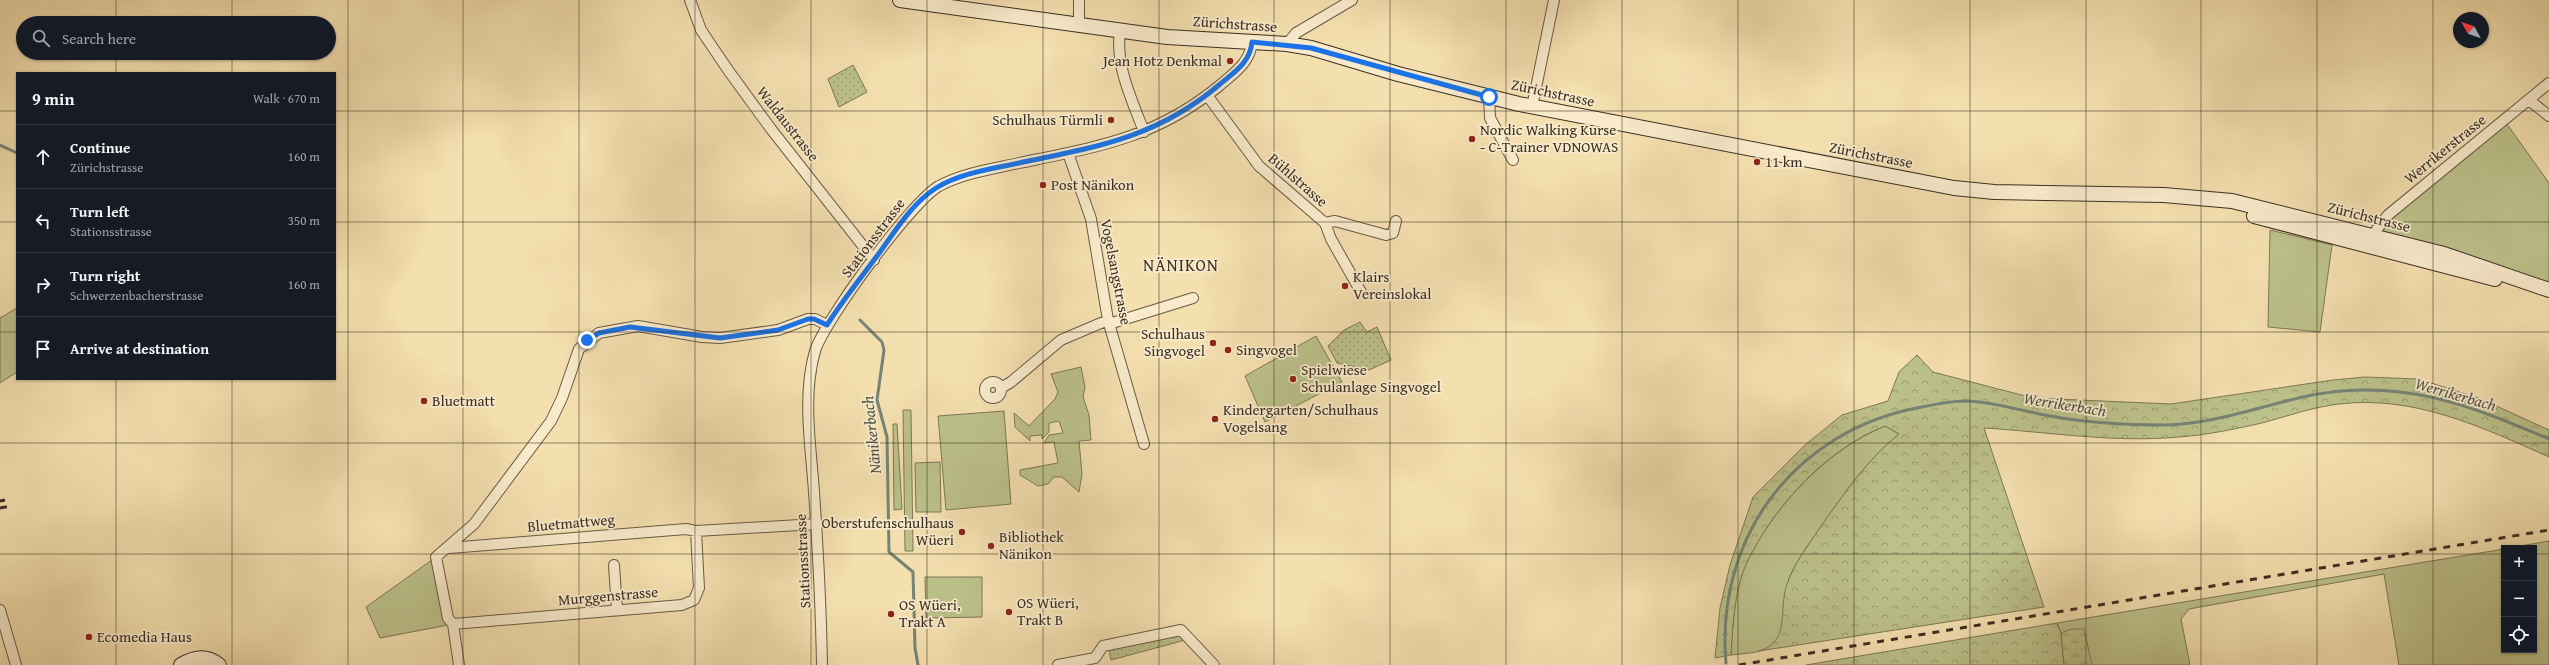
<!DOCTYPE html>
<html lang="en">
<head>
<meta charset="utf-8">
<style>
	:root { --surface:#171b24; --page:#20242c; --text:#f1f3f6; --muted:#9ea1a6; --line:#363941 }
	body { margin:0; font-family:"Gentium Book Plus",serif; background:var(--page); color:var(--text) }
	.controls { position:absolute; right:12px; bottom:12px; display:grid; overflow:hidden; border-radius:0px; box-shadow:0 1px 3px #0004 }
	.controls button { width:36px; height:36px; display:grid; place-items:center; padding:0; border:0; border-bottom:1px solid var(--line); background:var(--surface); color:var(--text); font:20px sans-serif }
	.compass { position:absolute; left:2453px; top:12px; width:36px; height:36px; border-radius:50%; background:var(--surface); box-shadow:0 1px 3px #0004; rotate:310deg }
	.stop { position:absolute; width:12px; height:12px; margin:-9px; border:3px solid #1a73e8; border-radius:50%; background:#fff }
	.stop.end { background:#1a73e8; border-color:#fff; box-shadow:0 1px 4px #0008 }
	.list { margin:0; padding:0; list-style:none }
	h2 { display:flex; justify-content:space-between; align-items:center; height:52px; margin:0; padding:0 16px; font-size:17px }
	h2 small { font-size:13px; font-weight:400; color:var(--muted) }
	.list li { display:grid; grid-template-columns:26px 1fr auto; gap:12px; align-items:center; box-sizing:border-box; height:64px; padding:0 16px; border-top:1px solid var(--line) }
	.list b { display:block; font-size:15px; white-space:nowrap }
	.list p { margin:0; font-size:13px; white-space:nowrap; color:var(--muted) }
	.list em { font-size:13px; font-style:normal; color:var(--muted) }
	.icon { flex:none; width:22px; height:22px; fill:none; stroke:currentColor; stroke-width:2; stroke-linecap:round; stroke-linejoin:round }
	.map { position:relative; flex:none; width:2549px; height:665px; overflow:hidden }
	.search { position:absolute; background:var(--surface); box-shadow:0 1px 3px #0004; left:16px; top:16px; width:320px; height:44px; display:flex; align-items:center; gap:10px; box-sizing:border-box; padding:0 14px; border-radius:22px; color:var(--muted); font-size:15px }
	.panel { position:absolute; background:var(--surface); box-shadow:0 1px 3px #0004; left:16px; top:72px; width:320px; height:308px; border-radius:0px }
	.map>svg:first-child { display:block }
</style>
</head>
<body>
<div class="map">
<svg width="2549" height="665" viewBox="0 0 2549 665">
	<defs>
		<pattern id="forest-crowns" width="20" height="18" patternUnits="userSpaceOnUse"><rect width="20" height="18" fill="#bcc18a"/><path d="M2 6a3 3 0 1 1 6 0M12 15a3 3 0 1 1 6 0" fill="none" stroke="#9a9d70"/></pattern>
		<pattern id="wetland-marsh" width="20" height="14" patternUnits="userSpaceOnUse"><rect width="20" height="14" fill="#bcc18a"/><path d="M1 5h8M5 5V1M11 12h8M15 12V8" fill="none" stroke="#9a9d70"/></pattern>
		<pattern id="park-dots" width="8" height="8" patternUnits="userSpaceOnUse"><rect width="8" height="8" fill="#bcc18a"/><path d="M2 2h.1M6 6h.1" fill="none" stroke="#9a9d70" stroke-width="1.8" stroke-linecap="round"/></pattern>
	</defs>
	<rect width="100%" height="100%" fill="#f4dfaf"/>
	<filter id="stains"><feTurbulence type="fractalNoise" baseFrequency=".005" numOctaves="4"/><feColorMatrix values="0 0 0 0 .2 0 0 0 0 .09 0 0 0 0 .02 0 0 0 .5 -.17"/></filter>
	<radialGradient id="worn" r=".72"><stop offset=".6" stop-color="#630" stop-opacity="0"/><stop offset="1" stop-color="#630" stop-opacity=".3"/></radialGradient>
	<!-- grass -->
	<path fill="#bcc18a" stroke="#7c7856" d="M2504,120L2549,183V289L2373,235L2377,229Z
		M2270,230L2332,245L2320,332L2268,327Z
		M17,308V372L0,383V318Z
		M1316,336L1342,382L1265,422L1245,376Z
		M1081,367L1085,387L1083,397L1089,415L1091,440L1079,441L1082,474L1079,492L1062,477H1054L1048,484L1038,486L1020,475V470L1058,463L1054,442L1044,443L1049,435L1063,433L1059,421L1049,423V432L1042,439V435L1030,436V441L1015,427L1014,413L1029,426L1055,399L1058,392L1051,374Z
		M903,410H911L913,551H905Z
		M1004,411L1011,504L946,510L938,416Z
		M893,424H897L902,509L894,510Z
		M1885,426L1899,434C1867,460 1844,493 1821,527C1810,542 1798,558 1790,576C1782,595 1787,629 1775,643C1765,654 1744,653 1731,655C1733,624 1734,589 1748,560C1776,504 1827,450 1885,426Z
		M940,462L941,512H916L915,463Z
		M2549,541V665H2399L2384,574L2189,609L2181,619L2190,665H2064L2061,633L2057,623L2504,549V650H2534V548H2509Z
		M436,557L453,624L380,638L366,607Z
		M925,577H982V617L926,618Z"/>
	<!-- forest -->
	<path fill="url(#forest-crowns)" stroke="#7c7856" d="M1917,355L1933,372L2033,398L2171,404L2333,380L2365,377L2419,379L2481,399L2549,430V457C2482,427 2414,395 2339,404C2313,407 2288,416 2262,423C2235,429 2207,435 2179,437C2114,443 2049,432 1984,428L2044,607L1759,651C1791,642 1778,610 1787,584C1794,564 1807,547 1819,529C1843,495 1866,461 1899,434L1885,426C1827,449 1776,504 1748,560C1734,589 1733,624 1731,655L1715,658L1720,608L1730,565L1753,497L1805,445L1842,415L1888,401L1899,372Z
		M2057,623L2061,633L2064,665H1806Z"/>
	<!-- wetland -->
	<path fill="url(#wetland-marsh)" stroke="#7c7856" d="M2071,629H2084L2092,665H2064L2061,633Z"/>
	<!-- park -->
	<path fill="url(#park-dots)" stroke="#7c7856" d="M853,65L867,92L839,107L828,79Z
		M1360,322L1367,332L1377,327L1391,360L1369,370L1337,363L1328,346L1344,330Z
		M1181,630L1189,639L1111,660L1108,645Z"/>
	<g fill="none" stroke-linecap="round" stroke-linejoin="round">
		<!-- stream -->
		<path stroke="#758476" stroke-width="3" d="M0,145L17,153
			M860,320L882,342L884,350L877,400L887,437L889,552L913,572L915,648L918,665
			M1726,663C1715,536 1796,429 1922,407C1936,404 1951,401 1966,401C1995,402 2022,411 2050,416C2088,423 2127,425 2165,425C2216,424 2263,405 2312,395C2402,378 2469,405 2549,439"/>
		<!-- street casing -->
		<g stroke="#695b46" stroke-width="12">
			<path id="street" d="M690,0L701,30L728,70L771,129L874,260
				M1079,0V25
				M1120,30C1115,67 1132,99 1144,132
				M1287,44L1296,33L1352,0
				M1207,95L1259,166L1325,223L1331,239L1361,292
				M1489,97L1490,118L1513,160
				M2529,100L2549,116
				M1532,107L1554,0
				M1068,153L1091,219L1108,320L1144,444
				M1325,223L1335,221L1386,235L1393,233L1396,221
				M2371,242L2377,229L2388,215L2549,83
				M1109,324L1193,298
				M985 390a8 8 0 1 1 16 0a8 8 0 1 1-16 0Z
				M1001,388L1011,382L1061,340L1108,320
				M449,548L686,529L696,531L816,524
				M614,565L617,610
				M0,610L16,665
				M453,624L448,618L436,557L474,524L551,421L562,398L579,349L599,333L638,326L702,337L720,338L778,330L808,319H815L827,325
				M453,624L682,605L694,600L699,588L696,531
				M453,624L459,665
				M822,665C821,607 818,550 814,492C811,446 802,397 815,351C825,320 911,202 939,186C963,173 992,169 1019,163C1097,147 1156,138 1219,86C1234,73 1250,63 1252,42
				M1058,665L1095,658L1103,646L1181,630L1214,665"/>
		</g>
		<!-- secondary casing -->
		<g stroke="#3b2f23" stroke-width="16">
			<path id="secondary" d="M900,0L1167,37L1287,44L1311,48L1398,74L1519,104L1954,188L1994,192L2164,195L2232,201L2444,254L2549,290
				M2254,216L2495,279
				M181,665C195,657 206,655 219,665"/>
		</g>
		<!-- street -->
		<use href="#street" stroke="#f8eacb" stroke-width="10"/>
		<!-- secondary -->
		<use href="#secondary" stroke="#f8eacb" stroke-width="14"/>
		<!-- rail -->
		<path stroke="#3b2f23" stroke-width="3" stroke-dasharray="7 7" stroke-linecap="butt" d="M0,501L5,500
			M0,508L11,506
			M1739,665L2549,530"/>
	</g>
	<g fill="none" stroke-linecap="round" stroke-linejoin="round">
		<!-- route -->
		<path stroke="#1a73e8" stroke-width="5" d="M587,340L599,333L630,327L720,338L778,330L808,319H814L827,325C842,301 860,279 877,256C894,233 911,204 936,188C960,173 991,169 1019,163C1096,147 1156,138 1219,85C1234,72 1250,63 1252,42L1311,48L1489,97"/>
	</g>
	<!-- grid -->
	<path fill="none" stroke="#3b2f23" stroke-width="1" stroke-opacity="0.55" d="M116,0V23M232,0V23M348,0V665M463,0V665M579,0V665M695,0V665M811,0V665M927,0V665M1043,0V665M1159,0V665M1274,0V665M1390,0V665M1506,0V665M1622,0V665M1738,0V665M1854,0V665M1970,0V665M2086,0V665M2201,0V665M2317,0V665M2433,0V665M116,53V73M232,53V73M0,111H17M335,111H2549M0,222H17M335,222H2549M0,332H17M335,332H2549M116,379V665M232,379V665M0,443H2549M0,554H2504M2534,554H2549"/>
	<!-- markers -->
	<g fill="#8f2418" stroke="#f8eacb" stroke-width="1.5">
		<circle cx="1230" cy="61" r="4"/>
		<circle cx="1111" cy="120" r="4"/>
		<circle cx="1472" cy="139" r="4"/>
		<circle cx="1757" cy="162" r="4"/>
		<circle cx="1043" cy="185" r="4"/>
		<circle cx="1345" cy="286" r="4"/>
		<circle cx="1213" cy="343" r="4"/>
		<circle cx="1228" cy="350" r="4"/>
		<circle cx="1293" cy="379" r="4"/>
		<circle cx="424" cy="401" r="4"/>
		<circle cx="1215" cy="419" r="4"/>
		<circle cx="962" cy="532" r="4"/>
		<circle cx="991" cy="546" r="4"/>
		<circle cx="1009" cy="612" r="4"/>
		<circle cx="891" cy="614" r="4"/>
		<circle cx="89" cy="637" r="4"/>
	</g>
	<g text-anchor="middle" stroke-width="3.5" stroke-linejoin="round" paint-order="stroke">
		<!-- street labels -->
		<g font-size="15" fill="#3b2f23" stroke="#f8eacb">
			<text transform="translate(1235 24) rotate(4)" y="5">Zürichstrasse</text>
			<text transform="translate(1553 93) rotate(12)" y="5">Zürichstrasse</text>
			<text transform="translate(788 124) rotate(52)" y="5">Waldaustrasse</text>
			<text transform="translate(2445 149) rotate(-39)" y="5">Werrikerstrasse</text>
			<text transform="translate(1871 155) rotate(11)" y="5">Zürichstrasse</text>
			<text transform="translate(1298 180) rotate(41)" y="5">Bühlstrasse</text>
			<text transform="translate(2369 217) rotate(14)" y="5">Zürichstrasse</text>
			<text transform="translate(873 238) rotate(-53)" y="5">Stationsstrasse</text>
			<text transform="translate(1116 272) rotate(79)" y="5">Vogelsangstrasse</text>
			<text transform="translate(571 523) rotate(-5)" y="5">Bluetmattweg</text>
			<text transform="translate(803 561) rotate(-93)" y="5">Stationsstrasse</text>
			<text transform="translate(608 596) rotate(-5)" y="5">Murggenstrasse</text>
		</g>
		<!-- poi labels -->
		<g font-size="15" fill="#3b2f23" stroke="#f8eacb" text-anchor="start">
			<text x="1222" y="66" text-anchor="end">Jean Hotz Denkmal</text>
			<text x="1103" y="125" text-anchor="end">Schulhaus Türmli</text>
			<text x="1480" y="135">Nordic Walking Kurse<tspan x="1480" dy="17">- C-Trainer VDNOWAS</tspan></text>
			<text x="1765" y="167">11 km</text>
			<text x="1051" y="190">Post Nänikon</text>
			<text x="1353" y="282">Klairs<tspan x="1353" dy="17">Vereinslokal</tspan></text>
			<text x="1205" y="339" text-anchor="end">Schulhaus<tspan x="1205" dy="17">Singvogel</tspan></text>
			<text x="1236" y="355">Singvogel</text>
			<text x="1301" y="375">Spielwiese<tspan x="1301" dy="17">Schulanlage Singvogel</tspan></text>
			<text x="432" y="406">Bluetmatt</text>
			<text x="1223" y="415">Kindergarten/Schulhaus<tspan x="1223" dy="17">Vogelsang</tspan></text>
			<text x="954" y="528" text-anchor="end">Oberstufenschulhaus<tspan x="954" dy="17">Wüeri</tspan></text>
			<text x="999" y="542">Bibliothek<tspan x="999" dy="17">Nänikon</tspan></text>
			<text x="1017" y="608">OS Wüeri,<tspan x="1017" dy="17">Trakt B</tspan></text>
			<text x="899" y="610">OS Wüeri,<tspan x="899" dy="17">Trakt A</tspan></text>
			<text x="97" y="642">Ecomedia Haus</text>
		</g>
		<!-- water labels -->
		<g font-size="16" font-style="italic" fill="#535246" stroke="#f8eacb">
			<text transform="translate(2456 394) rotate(16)" y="6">Werrikerbach</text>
			<text transform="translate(2065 404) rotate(9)" y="6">Werrikerbach</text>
			<text transform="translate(871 435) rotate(-96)" y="6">Nänikerbach</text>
		</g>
		<!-- quarter labels -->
		<g font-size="17" letter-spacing="1" fill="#3b2f23" stroke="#f8eacb">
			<text x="1181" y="271">NÄNIKON</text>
		</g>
	</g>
	<rect width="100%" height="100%" filter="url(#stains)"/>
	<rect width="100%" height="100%" fill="url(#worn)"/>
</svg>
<div class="controls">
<button>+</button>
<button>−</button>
<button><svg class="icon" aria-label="locate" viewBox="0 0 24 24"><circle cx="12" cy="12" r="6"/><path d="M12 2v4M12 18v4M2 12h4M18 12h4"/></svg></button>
</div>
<svg class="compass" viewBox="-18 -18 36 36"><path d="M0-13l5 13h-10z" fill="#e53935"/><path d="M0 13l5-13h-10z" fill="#9ea1a6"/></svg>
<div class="stop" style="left:1489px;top:97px"></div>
<div class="stop end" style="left:587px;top:340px"></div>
<div class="search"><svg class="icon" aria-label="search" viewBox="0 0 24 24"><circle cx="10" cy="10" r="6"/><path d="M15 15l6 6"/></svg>Search here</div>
<section class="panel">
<h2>9 min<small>Walk · 670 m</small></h2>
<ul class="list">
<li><svg class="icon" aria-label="ahead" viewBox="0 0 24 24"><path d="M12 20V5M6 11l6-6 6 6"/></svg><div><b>Continue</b><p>Zürichstrasse</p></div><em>160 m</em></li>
<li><svg class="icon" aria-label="left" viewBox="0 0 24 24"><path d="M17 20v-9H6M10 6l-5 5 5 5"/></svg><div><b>Turn left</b><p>Stationsstrasse</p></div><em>350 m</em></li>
<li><svg class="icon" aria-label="right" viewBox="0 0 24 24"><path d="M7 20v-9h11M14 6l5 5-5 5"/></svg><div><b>Turn right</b><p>Schwerzenbacherstrasse</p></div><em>160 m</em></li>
<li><svg class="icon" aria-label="arrive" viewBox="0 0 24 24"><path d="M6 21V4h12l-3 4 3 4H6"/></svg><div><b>Arrive at destination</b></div></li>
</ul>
</section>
</div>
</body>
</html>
